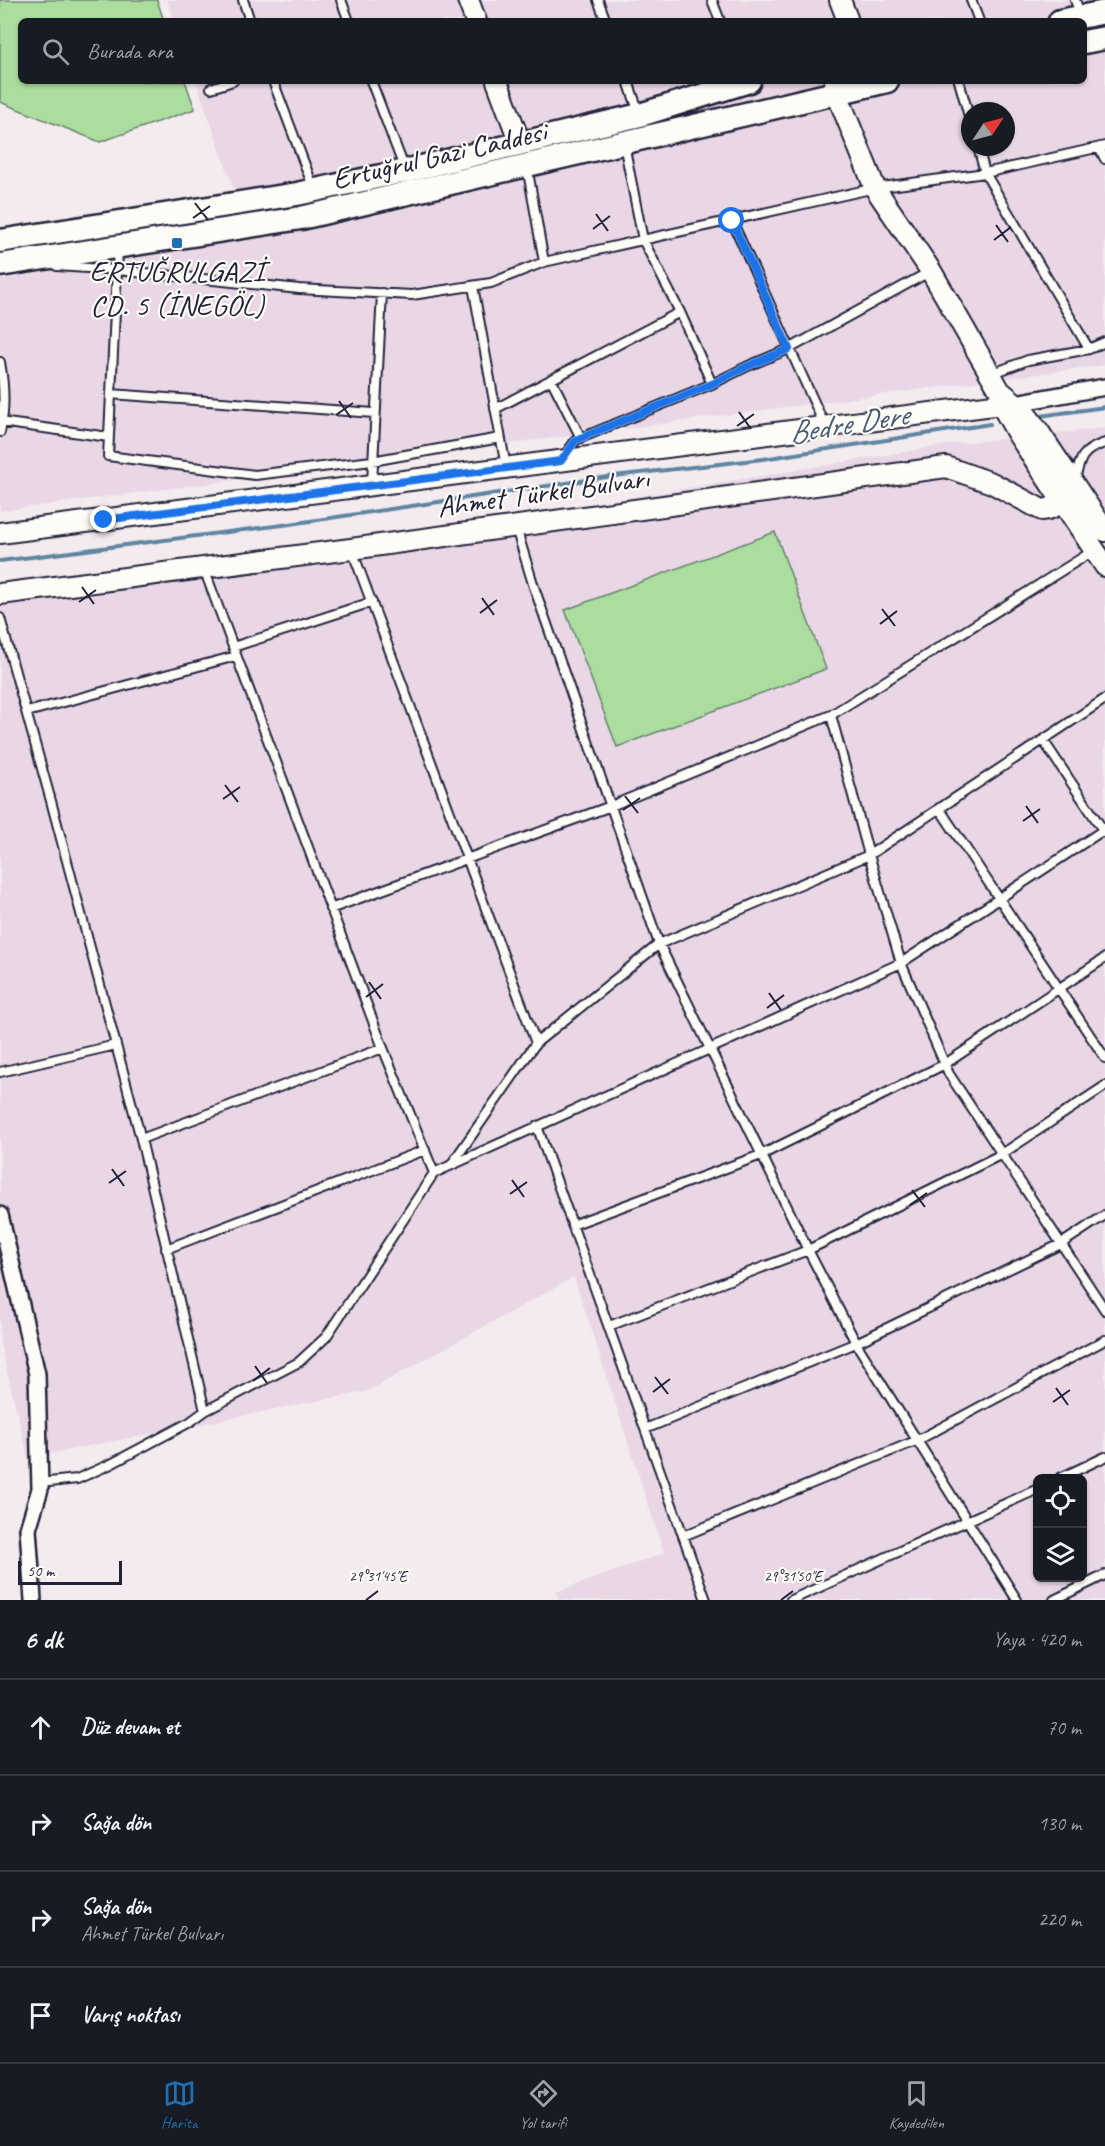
<!DOCTYPE html>
<html lang="tr">
<head>
<meta charset="utf-8">
<style>
	:root { --surface:#171b24; --page:#242831; --text:#f1f3f6; --muted:#9ea1a6; --line:#363941; --accent:#1f6fb2 }
	body { margin:0; font-family:Caveat,sans-serif; background:var(--page); color:var(--text) }
	.controls { position:absolute; right:18px; bottom:18px; display:grid; overflow:hidden; border-radius:9px; box-shadow:0 2px 4px #0004 }
	.controls button { width:54px; height:54px; display:grid; place-items:center; padding:0; border:0; border-bottom:2px solid var(--line); background:var(--surface); color:var(--text); font:30px sans-serif }
	.compass { position:absolute; left:961px; top:102px; width:54px; height:54px; border-radius:50%; background:var(--surface); box-shadow:0 2px 4px #0004; rotate:54deg }
	.scale { position:absolute; left:18px; bottom:15px; width:104px; box-sizing:border-box; padding-left:6px; border:3px solid #22223b; border-top:0; font-size:16px; line-height:21px; white-space:nowrap; color:#22223b; -webkit-text-stroke:4px #fdfcf7; paint-order:stroke }
	.stop { position:absolute; width:18px; height:18px; margin:-14px; border:4px solid #1a73e8; border-radius:50%; background:#fff }
	.stop.end { background:#1a73e8; border-color:#fff; box-shadow:0 2px 6px #0008 }
	.list { margin:0; padding:0; list-style:none }
	h2 { display:flex; justify-content:space-between; align-items:center; height:78px; margin:0; padding:0 24px; font-size:26px }
	h2 small { font-size:20px; font-weight:400; color:var(--muted) }
	.list li { display:grid; grid-template-columns:39px 1fr auto; gap:18px; align-items:center; box-sizing:border-box; height:96px; padding:0 24px; border-top:2px solid var(--line) }
	.list b { display:block; font-size:22px; white-space:nowrap }
	.list p { margin:0; font-size:20px; white-space:nowrap; color:var(--muted) }
	.list em { font-size:20px; font-style:normal; color:var(--muted) }
	.icon { flex:none; width:33px; height:33px; fill:none; stroke:currentColor; stroke-width:2; stroke-linecap:round; stroke-linejoin:round }
	.map { position:relative; flex:none; width:1105px; height:1600px; overflow:hidden }
	.search { position:absolute; background:var(--surface); box-shadow:0 2px 4px #0004; left:18px; right:18px; top:18px; height:66px; display:flex; align-items:center; gap:15px; box-sizing:border-box; padding:0 21px; border-radius:9px; color:var(--muted); font-size:22px }
	.sheet { height:462px; background:var(--surface) }
	nav { display:flex; justify-content:space-around; align-items:center; box-sizing:border-box; height:84px; border-top:2px solid var(--line); background:var(--surface); font-size:16px; color:var(--muted) }
	nav a { display:grid; justify-items:center; gap:3px }
	nav .on { color:var(--accent) }
	.map>svg:first-child { display:block }
</style>
</head>
<body>
<div class="map">
<svg width="1105" height="1600" viewBox="0 0 1105 1600">
	<rect width="100%" height="100%" fill="#f4ebef"/>
	<filter id="ink" filterUnits="userSpaceOnUse"><feTurbulence type="fractalNoise" baseFrequency=".0167" numOctaves="2"/><feDisplacementMap in="SourceGraphic" scale="12" xChannelSelector="R" yChannelSelector="G"/><feConvolveMatrix kernelMatrix="1 2 1 2 8 2 1 2 1" color-interpolation-filters="sRGB"/></filter>
	<g filter="url(#ink)">
		<!-- built -->
		<path fill="#e9d7e6" fill-rule="evenodd" d="M167,0H1105V365L0,511V280L250,235L196,81H1084V21H175ZM970,111H1006V147H970Z
			M1105,428V1600H559L556,1592L664,1553L574,1277L368,1391L28,1458L0,1343V603L952,444ZM1038,1478H1082V1578H1038Z"/>
		<!-- green -->
		<path fill="#aadd9e" stroke="#66806c" stroke-width="1.5" d="M0,0H157L164,21H21V81H185L195,109L100,142L0,102Z
			M775,532L826,669L617,747L565,610Z"/>
		<g fill="none" stroke-linecap="round" stroke-linejoin="round">
			<!-- stream -->
			<path stroke="#5e85a2" stroke-width="4" d="M1040,416L1105,407
				M0,561L283,525L614,476L763,459L990,424"/>
			<!-- service casing -->
			<g stroke="#22223b" stroke-width="12">
				<path id="service" d="M243,0L250,21
					M341,0L349,21
					M598,0L606,21
					M712,0L720,21
					M971,0L979,21
					M1075,0L1081,16
					M273,81L314,189
					M371,81L405,170
					M628,81L639,113
					M959,81L970,120
					M211,88L233,81
					M624,144L643,240L680,312L712,384
					M978,147L985,173L1089,349
					M1099,148L1105,159
					M527,166L544,262
					M732,221L824,424
					M118,249L108,456L255,475L372,461L500,438
					M57,266L117,270L299,289L412,295L491,283L544,262L875,188L985,173L1105,146
					M473,286L506,467
					M0,362C4,384 5,410 0,432
					M991,374L1028,360L1089,349L1105,342
					M551,379L581,438
					M111,394L374,413
					M495,409L680,312
					M0,422L109,437
					M563,458L576,440L712,384L748,366L789,349L929,272
					M1075,480C1080,458 1082,450 1105,443
					M372,483L382,293
					M516,528L534,587L659,944L808,1250L856,1343L1017,1600
					M352,550L536,1043
					M1093,551L831,715L869,855L901,963L949,1074L1105,1310
					M204,569L383,1048L434,1173
					M0,618L51,801L141,1139L205,1411L190,1422L111,1464L77,1479L40,1483
					M233,647L372,602
					M27,712L236,656
					M1043,740L1105,833
					M939,808L1105,1058
					M330,909L611,806L831,715
					M0,1072L116,1045
					M537,1126L706,1600
					M141,1139L383,1048
					M451,1165L536,1043L659,944L869,855L1105,699
					M572,1225L761,1155L945,1064L1105,958
					M166,1249L425,1150
					M609,1326L808,1250L1002,1154L1105,1086
					M205,1411L299,1362L326,1337L434,1173L901,963L1105,829
					M645,1429L856,1343L1061,1244L1105,1215
					M1060,1478L1105,1457
					M683,1536L918,1440L1105,1340
					M791,1600L1038,1489
					M1054,1600L1105,1575"/>
			</g>
			<!-- minor casing -->
			<g stroke="#22223b" stroke-width="20">
				<path id="minor" d="M1010,404L1105,387
					M0,1215L37,1374L40,1489L28,1529L33,1600"/>
			</g>
			<!-- tertiary casing -->
			<g stroke="#22223b" stroke-width="24">
				<path id="tertiary" d="M468,0L476,21
					M840,0L848,21
					M497,81L520,143
					M835,81L837,94L875,188L931,271L1000,391L1022,409L1039,432L1105,531
					M1000,391L1001,404L1017,433L1105,566
					M0,533L1001,404
					M0,594L351,549L946,467L992,483L1042,510C1059,509 1066,497 1074,484"/>
			</g>
			<!-- secondary casing -->
			<g stroke="#22223b" stroke-width="27">
				<path id="secondary" d="M1060,21L1105,12
					M1084,42L1105,38
					M0,241L297,194L405,171L640,115L749,81
					M0,265L301,218L887,81"/>
			</g>
			<!-- service -->
			<use href="#service" stroke="#fdfcf7" stroke-width="8"/>
			<!-- minor -->
			<use href="#minor" stroke="#fdfcf7" stroke-width="15"/>
			<!-- tertiary -->
			<use href="#tertiary" stroke="#fdfcf7" stroke-width="20"/>
			<!-- secondary -->
			<use href="#secondary" stroke="#fdfcf7" stroke-width="22"/>
		</g>
	</g>
	<g fill="none" stroke-linecap="round" stroke-linejoin="round" filter="url(#ink)">
		<!-- route -->
		<path stroke="#1a73e8" stroke-width="8" d="M104,520L561,461L576,440L712,384L748,366L789,349L732,221"/>
	</g>
	<!-- ticks -->
	<path fill="none" stroke="#22223b" stroke-width="2" d="M195,203L208,220M596,214L608,231M193,218L210,206M996,225L1008,242M593,229L610,216M994,240L1011,227M339,401L351,418M739,412L751,429M336,415L353,403M737,426L754,414M82,587L94,604M482,598L494,615M79,602L96,590M882,609L895,626M480,613L497,600M880,624L897,611M225,785L238,802M625,796L638,813M223,799L240,787M1026,806L1038,823M623,810L640,798M1023,821L1040,809M369,982L381,999M769,993L781,1010M366,997L383,984M767,1008L784,995M112,1169L124,1186M512,1180L524,1197M109,1183L126,1171M912,1190L925,1207M510,1194L527,1182M910,1205L927,1193M255,1366L267,1383M655,1377L668,1394M253,1381L270,1368M1056,1388L1068,1405M653,1392L670,1379M1053,1402L1070,1390M366,1600L378,1591M781,1600L793,1591"/>
	<!-- markers -->
	<rect fill="#1f6fb2" stroke="#fdfcf7" stroke-width="2" x="171" y="237" width="12" height="12" rx="3"/>
	<g text-anchor="middle" stroke-width="4.5" stroke-linejoin="round" paint-order="stroke">
		<!-- street labels -->
		<g font-size="30" fill="#22223b" stroke="#fdfcf7">
			<text transform="translate(439 155) rotate(-13)" y="10">Ertuğrul Gazi Caddesi</text>
			<text transform="translate(543 492) rotate(-8)" y="10">Ahmet Türkel Bulvarı</text>
		</g>
		<!-- poi labels -->
		<g font-size="30" fill="#22223b" stroke="#fdfcf7">
			<text x="177" y="281">ERTUĞRULGAZİ<tspan x="177" dy="34">CD. 5 (İNEGÖL)</tspan></text>
		</g>
		<!-- water labels -->
		<g font-size="32" font-style="italic" fill="#455c77" stroke="#fdfcf7">
			<text transform="translate(848 423) rotate(-9)" y="11">Bedre Dere</text>
		</g>
	</g>
	<g font-size="15" text-anchor="middle" fill="#22223b" stroke="#fdfcf7" stroke-width="4.5" stroke-linejoin="round" paint-order="stroke">
		<text x="378" y="1581">29°31'45"E</text>
		<text x="793" y="1581">29°31'50"E</text>
	</g>
</svg>
<div class="controls">
<button><svg class="icon" aria-label="locate" viewBox="0 0 24 24"><circle cx="12" cy="12" r="6"/><path d="M12 2v4M12 18v4M2 12h4M18 12h4"/></svg></button>
<button><svg class="icon" aria-label="layers" viewBox="0 0 24 24"><path d="M12 4l9 5-9 5-9-5zM3 14l9 5 9-5"/></svg></button>
</div>
<svg class="compass" viewBox="-18 -18 36 36"><path d="M0-13l5 13h-10z" fill="#e53935"/><path d="M0 13l5-13h-10z" fill="#9ea1a6"/></svg>
<div class="scale">50 m</div>
<div class="stop" style="left:732px;top:221px"></div>
<div class="stop end" style="left:104px;top:520px"></div>
<div class="search"><svg class="icon" aria-label="search" viewBox="0 0 24 24"><circle cx="10" cy="10" r="6"/><path d="M15 15l6 6"/></svg>Burada ara</div>
</div>
<section class="sheet">
<h2>6 dk<small>Yaya · 420 m</small></h2>
<ul class="list">
<li><svg class="icon" aria-label="ahead" viewBox="0 0 24 24"><path d="M12 20V5M6 11l6-6 6 6"/></svg><div><b>Düz devam et</b></div><em>70 m</em></li>
<li><svg class="icon" aria-label="right" viewBox="0 0 24 24"><path d="M7 20v-9h11M14 6l5 5-5 5"/></svg><div><b>Sağa dön</b></div><em>130 m</em></li>
<li><svg class="icon" aria-label="right" viewBox="0 0 24 24"><path d="M7 20v-9h11M14 6l5 5-5 5"/></svg><div><b>Sağa dön</b><p>Ahmet Türkel Bulvarı</p></div><em>220 m</em></li>
<li><svg class="icon" aria-label="arrive" viewBox="0 0 24 24"><path d="M6 21V4h12l-3 4 3 4H6"/></svg><div><b>Varış noktası</b></div></li>
</ul>
</section>
<nav>
<a class="on"><svg class="icon" aria-label="map" viewBox="0 0 24 24"><path d="M3 6l6-2 6 2 6-2v14l-6 2-6-2-6 2zM9 4v14M15 6v14"/></svg>Harita</a>
<a><svg class="icon" aria-label="directions" viewBox="0 0 24 24"><path d="M12 3l9 9-9 9-9-9zM9 14v-3h6M13 9l2 2-2 2"/></svg>Yol tarifi</a>
<a><svg class="icon" aria-label="saved" viewBox="0 0 24 24"><path d="M7 4h10v16l-5-4-5 4z"/></svg>Kaydedilen</a>
</nav>
</body>
</html>
